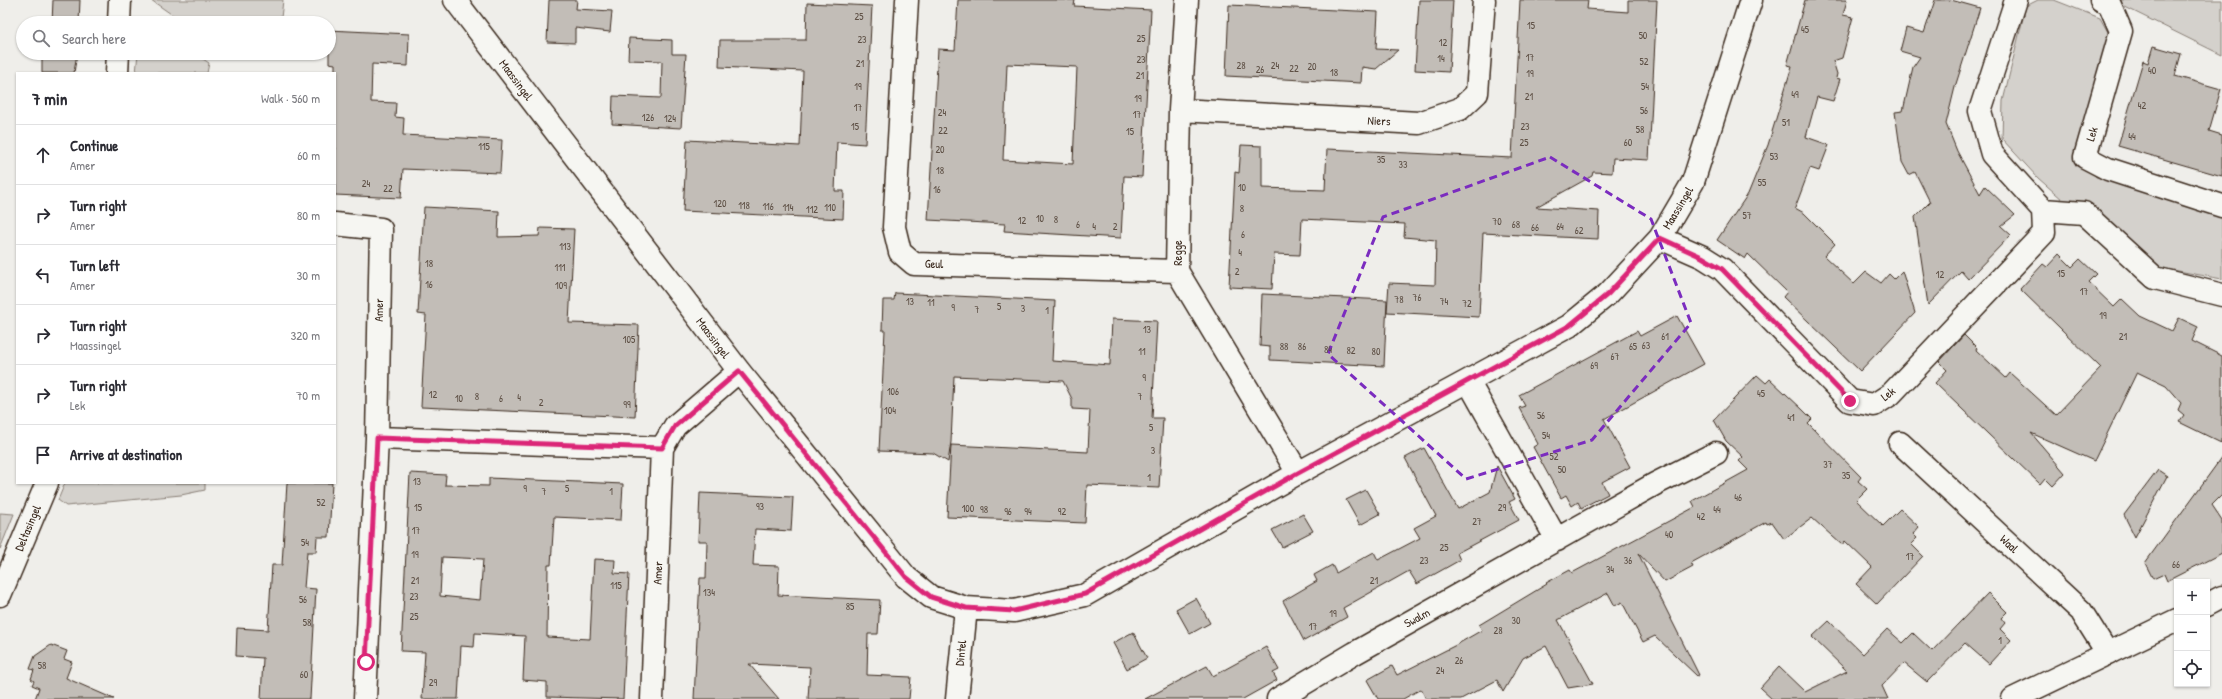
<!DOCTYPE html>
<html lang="en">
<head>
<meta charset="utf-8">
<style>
	:root { --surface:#fff; --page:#f7f7f7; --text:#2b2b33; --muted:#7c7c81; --line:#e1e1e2 }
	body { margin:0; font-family:"Patrick Hand",sans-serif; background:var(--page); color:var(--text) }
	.controls { position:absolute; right:12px; bottom:12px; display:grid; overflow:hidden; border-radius:0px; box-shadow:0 1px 3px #0004 }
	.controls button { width:36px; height:36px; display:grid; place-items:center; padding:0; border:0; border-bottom:1px solid var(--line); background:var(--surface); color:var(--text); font:20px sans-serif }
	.stop { position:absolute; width:12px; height:12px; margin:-9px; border:3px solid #db2777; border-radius:50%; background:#fff }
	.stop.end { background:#db2777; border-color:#fff; box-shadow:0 1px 4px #0008 }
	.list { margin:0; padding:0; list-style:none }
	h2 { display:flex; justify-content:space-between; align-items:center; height:52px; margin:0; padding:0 16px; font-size:17px }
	h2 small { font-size:13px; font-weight:400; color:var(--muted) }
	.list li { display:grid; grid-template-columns:26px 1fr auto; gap:12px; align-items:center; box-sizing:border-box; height:60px; padding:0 16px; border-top:1px solid var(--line) }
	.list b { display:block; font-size:15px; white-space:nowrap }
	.list p { margin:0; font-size:13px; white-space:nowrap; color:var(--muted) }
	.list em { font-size:13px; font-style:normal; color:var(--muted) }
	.icon { flex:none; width:22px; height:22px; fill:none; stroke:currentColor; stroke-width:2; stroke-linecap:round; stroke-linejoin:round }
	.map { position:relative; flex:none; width:2222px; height:699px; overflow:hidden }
	.search { position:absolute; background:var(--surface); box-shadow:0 1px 3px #0004; left:16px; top:16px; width:320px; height:44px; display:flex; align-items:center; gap:10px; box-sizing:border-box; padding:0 14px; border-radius:22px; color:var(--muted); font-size:15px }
	.panel { position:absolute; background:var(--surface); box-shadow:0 1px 3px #0004; left:16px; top:72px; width:320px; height:412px; border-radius:0px }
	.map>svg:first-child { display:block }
</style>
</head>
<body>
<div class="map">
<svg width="2222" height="699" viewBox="0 0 2222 699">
	<rect width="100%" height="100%" fill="#efeeea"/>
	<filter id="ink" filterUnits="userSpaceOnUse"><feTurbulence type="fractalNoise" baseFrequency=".025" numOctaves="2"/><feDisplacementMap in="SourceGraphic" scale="8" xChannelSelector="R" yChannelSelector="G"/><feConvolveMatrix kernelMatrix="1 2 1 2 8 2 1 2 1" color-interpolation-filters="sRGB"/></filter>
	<g filter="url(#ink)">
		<!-- green -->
		<path fill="#d4d1cc" stroke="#887e75" d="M151,0H283L281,18L271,23H184Z
			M2038,0H2054L2100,18L2113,41L2078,158L2096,177L2222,214V279L2151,266L2092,211L2063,200L2038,178L2002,139L2003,101L2026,6Z
			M2111,0H2222V55Z
			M138,53H194L209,63L207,73H136Z
			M65,483H205V490L181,495L66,506L58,500Z
			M0,513L14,514L0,549Z"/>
		<!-- building -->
		<path fill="#c2bdb7" stroke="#3b2a1e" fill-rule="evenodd" d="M53,0H80L79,23H52Z
			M549,0H577L576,9L612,11L610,32L575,28V43L547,42Z
			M958,0H1075L1074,6L1151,10L1142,177L1124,176L1121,238L1004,231L1005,224L928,220L938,49L955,50ZM1007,64L1077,67L1073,164L1003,160Z
			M1419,0H1453L1449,72L1415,70Z
			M1520,0H1588L1587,9L1628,12V0H1657L1649,160L1613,158L1612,173L1593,172L1592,176L1536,207L1599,211L1598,239L1483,233L1479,317L1387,312L1389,283L1435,285L1436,240L1404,237L1405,224L1302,219L1300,255L1274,254L1272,289L1229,287L1235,172L1239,173L1241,145L1262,146V188L1325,190L1327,149L1512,158Z
			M1805,0H1847L1843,15L1853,17L1842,58L1833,61L1837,74L1836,78L1840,79L1833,101L1817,97L1806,137L1829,145L1819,171L1810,168L1795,208L1804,213L1835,244L1824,256L1854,284L1866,272L1881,283L1889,274L1894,279L1902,271L1915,313L1860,371L1783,297L1787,292L1748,254L1745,259L1717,240L1748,194L1768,145L1792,66L1787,65Z
			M1935,0H1951L1980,8L1955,87L1946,124L1957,151L1980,194L1985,186L2015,215L2001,226L2011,235L1968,279L1961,271L1928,305L1915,217L1930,202L1915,172L1909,175L1902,162L1895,112L1903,111L1913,67L1920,57L1900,51L1906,28L1924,33Z
			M807,3L872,6L865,144L837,142L835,191H844L843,219L683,211L687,140L800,146L803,71L719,67L720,40H806Z
			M1229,5L1378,12L1376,49L1398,50L1376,69L1362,67L1361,83L1226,76Z
			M329,30L409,34L408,66L372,64L371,102L396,103L395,117L404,118L403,135L502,140L500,173L403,169L401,198L335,195V64L329,63Z
			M629,38L672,40V54H686L681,128L612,124L613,96L661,98L662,61L628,60Z
			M2153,46L2181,54L2175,76L2221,89L2209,131L2222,135V176L2118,146L2143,61L2148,63Z
			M42,53H77L74,73H42Z
			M424,207L499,211L498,237L539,236L540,228L574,229L569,323L639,325L635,417L421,407L426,315L418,314Z
			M2059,254L2072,267L2080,259L2096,274L2088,282L2114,307L2122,299L2140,316L2172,331L2179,318L2198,327L2192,341L2222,356V443L2179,422L2184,415L2178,410L2181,403L2166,386L2137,372L2094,461L2031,433L2065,473L2053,486L2045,478L2040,484L1935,383L1947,370L1939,362L1964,335L1977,348L1976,350L2006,378L2010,373L2056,415L2101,368L2020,289L2043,264L2047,267Z
			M895,293L1055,301L1052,361L1110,365L1112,319L1157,321L1152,418H1163L1159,488L1087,485L1085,523L947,517L951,445L1088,452L1090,410L1072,409V399L1063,381L954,376L951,442L948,462L933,453L879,451L885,330H882L883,300H894Z
			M1262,294L1387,300L1384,366L1270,360V347L1260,346Z
			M1677,316L1704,364L1604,419L1630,467L1602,482L1608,494L1581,508L1578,502L1572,506L1566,495L1561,498L1533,447L1538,444L1519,408L1525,406L1519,395L1637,331L1640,336Z
			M1757,375L1766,383L1770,379L1802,409L1812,419L1808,423L1861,477L1858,481L1867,489L1856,500L1883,526L1900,509L1919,527L1913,534L1917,538L1911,544L1923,556L1877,604L1856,584L1872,567L1845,541L1842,545L1812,518L1784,539L1772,522L1767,524L1766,522L1691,563L1693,567L1665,582L1638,553L1699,675L1697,676L1655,636L1643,642L1622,602L1615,606L1608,593L1558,620L1593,684L1568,688L1546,646L1523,658L1503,692L1497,680L1461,699H1426L1421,689L1403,699H1378L1367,680L1392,666L1397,675L1456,645L1482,630L1479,625L1547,584L1546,583L1570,570L1572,573L1695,507L1692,501L1748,470L1739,461L1743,457L1726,441L1714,420Z
			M1424,448L1458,509L1490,492L1497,466L1515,499L1509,502L1519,520L1457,553L1460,560L1417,584L1409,571L1343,608L1347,617L1304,641L1283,601L1317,581L1314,575L1332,565L1336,573L1374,552L1378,560L1420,538L1414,528L1436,516L1405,458Z
			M2222,457V495L2212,505L2222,520V553L2167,581L2164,574L2153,579L2145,563Z
			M2158,470L2167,476L2135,537L2124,515Z
			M410,473L446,475L445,485L489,486V478L623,484L621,520L554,517L551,565H548L547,637L590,639L594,559L615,560L614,573L629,574L623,699L547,697V682L523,680L525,636L475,633L474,647L461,646L458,699H422L425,652L401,651ZM442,557L483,559L480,600L440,596Z
			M287,483H332L329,537H317L316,552H307L304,588L316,589L310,699H261L263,658L236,656L237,628L268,630L272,565H282Z
			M1366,490L1380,514L1360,525L1346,500Z
			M700,493L793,497L791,531L755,529L753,565L779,566L778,595L880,600L878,634H868L867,675L911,677L909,699H808L810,667L749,664L779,699H694L700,578H706L707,541H698Z
			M1303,514L1313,531L1282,547L1272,530Z
			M1988,593L2007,612L2001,618L2005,623L2000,629L2011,640L1989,664L1965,643L1927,682L1904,663L1882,686L1888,699H1772L1760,688L1779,667L1805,692L1847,671L1812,637L1829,621L1863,654L1887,629L1903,643L1913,633L1932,651Z
			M1196,598L1210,623L1190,634L1176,609Z
			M1133,632L1147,658L1127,669L1113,643Z
			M51,645L67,651L64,659L72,662L66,678L114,699H35L39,688L32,685L34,681L31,679L34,670L30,669L35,656Z
			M1266,647L1279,670L1273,673L1277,680L1243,699H1145L1207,666L1213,676Z"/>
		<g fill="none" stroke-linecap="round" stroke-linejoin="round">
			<!-- minor casing -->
			<g stroke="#3b2a1e" stroke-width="25">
				<path id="minor" d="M455,0L739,371L906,577L931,597L966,608L1014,611L1085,595L1298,473L1569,326L1608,294L1660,238L1693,182L1751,0
					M907,0L894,227L900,252L914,264L1177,271
					M1187,0L1180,110L1177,271L1298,473
					M2101,0L2109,3L2121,31L2085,157L2108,169L2222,206
					M119,23L120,0
					M117,73L118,53
					M1180,110L1419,123L1460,109L1477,93L1484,0
					M2043,210L2084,213L2155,278L2222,295
					M335,224L381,229L377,438L365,699
					M1660,238L1703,257L1722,269L1850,401L1874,405L1891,394L2044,233L2043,210L1992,154L1980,111L2016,0
					M1468,381L1557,540
					M377,438L662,448
					M1900,443L2081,611L2108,654
					M0,595L47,483
					M652,699L662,448L675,426L739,371
					M957,699L966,608
					M1278,699L1355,653L1655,484L1716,453"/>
			</g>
			<!-- tertiary casing -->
			<g stroke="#3b2a1e" stroke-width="25">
				<path id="tertiary" d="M2207,605L2222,597
					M2013,699L2177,620"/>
			</g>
			<!-- minor -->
			<use href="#minor" stroke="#f6f6f2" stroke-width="22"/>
			<!-- tertiary -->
			<use href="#tertiary" stroke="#f6f6f2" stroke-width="22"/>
		</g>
	</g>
	<g fill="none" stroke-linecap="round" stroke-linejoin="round" filter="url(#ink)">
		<!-- route -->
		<path stroke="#db2777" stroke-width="5" d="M366,662L377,438L662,448L675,426L739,371L906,577L931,597L966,608L1014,611L1085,594L1298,473L1569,326L1608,294L1660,238L1702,257L1722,269L1850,401"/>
	</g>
	<!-- marked area -->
	<path fill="none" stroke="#7b2cbf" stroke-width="3" stroke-dasharray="8 5" stroke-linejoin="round" d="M1550,157L1651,219L1691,323L1592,440L1466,479L1328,354L1383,217Z"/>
	<g text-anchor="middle" stroke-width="3" stroke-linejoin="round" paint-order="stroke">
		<!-- number labels -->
		<g font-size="10" fill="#5d4f44">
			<text x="859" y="20">25</text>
			<text x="1531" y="29">15</text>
			<text x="1805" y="33">45</text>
			<text x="1643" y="39">50</text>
			<text x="1141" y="42">25</text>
			<text x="862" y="43">23</text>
			<text x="1443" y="46">12</text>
			<text x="1530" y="61">17</text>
			<text x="1441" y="62">14</text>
			<text x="1141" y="63">23</text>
			<text x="1644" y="65">52</text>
			<text x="860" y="67">21</text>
			<text x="1241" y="69">28</text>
			<text x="1275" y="69">24</text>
			<text x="1312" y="70">20</text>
			<text x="1294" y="72">22</text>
			<text x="1260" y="73">26</text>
			<text x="2152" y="74">40</text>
			<text x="1334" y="76">18</text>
			<text x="1530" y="77">19</text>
			<text x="1140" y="79">21</text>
			<text x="858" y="90">19</text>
			<text x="1645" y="90">54</text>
			<text x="1795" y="98">49</text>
			<text x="1529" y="100">21</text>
			<text x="1138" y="102">19</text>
			<text x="2142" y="109">42</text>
			<text x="858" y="111">17</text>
			<text x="1644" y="114">56</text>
			<text x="942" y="116">24</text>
			<text x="1137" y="118">17</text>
			<text x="648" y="121">126</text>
			<text x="670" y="122">124</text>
			<text x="1786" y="126">51</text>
			<text x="855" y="130">15</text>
			<text x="1525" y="130">23</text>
			<text x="1640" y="133">58</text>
			<text x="943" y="134">22</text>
			<text x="1130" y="135">15</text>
			<text x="2132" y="140">44</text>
			<text x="1524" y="146">25</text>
			<text x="1628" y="146">60</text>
			<text x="484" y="150">115</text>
			<text x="940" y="153">20</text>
			<text x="1774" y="160">53</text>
			<text x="1381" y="163">35</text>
			<text x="1403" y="168">33</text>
			<text x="940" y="174">18</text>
			<text x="1762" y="186">55</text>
			<text x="366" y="187">24</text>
			<text x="1242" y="191">10</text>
			<text x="388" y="192">22</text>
			<text x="937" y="193">16</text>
			<text x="720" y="207">120</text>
			<text x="744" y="209">118</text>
			<text x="768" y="210">116</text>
			<text x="788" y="211">114</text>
			<text x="830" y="211">110</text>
			<text x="1242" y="212">8</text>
			<text x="812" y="213">112</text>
			<text x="1747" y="219">57</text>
			<text x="1040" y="222">10</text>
			<text x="1056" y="223">8</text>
			<text x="1022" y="224">12</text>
			<text x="1497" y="225">70</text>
			<text x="1078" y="228">6</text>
			<text x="1516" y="228">68</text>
			<text x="1094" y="230">4</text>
			<text x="1115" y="230">2</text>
			<text x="1560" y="230">64</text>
			<text x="1535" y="231">66</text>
			<text x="1579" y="234">62</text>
			<text x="1243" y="238">6</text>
			<text x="565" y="250">113</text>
			<text x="1240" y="256">4</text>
			<text x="429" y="267">18</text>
			<text x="560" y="271">111</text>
			<text x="1237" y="275">2</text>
			<text x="2061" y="277">15</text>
			<text x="1940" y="278">12</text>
			<text x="429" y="288">16</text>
			<text x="561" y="289">109</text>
			<text x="2084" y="295">17</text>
			<text x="1417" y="301">76</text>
			<text x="1399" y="303">78</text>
			<text x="910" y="305">13</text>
			<text x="1444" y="305">74</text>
			<text x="931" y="306">11</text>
			<text x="1467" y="307">72</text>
			<text x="999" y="310">5</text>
			<text x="953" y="311">9</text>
			<text x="1023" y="312">3</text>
			<text x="977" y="313">7</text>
			<text x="1047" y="314">1</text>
			<text x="2103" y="319">19</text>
			<text x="1147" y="333">13</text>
			<text x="1665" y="340">61</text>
			<text x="2123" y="340">21</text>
			<text x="629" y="343">105</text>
			<text x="1646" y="349">63</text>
			<text x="1284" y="350">88</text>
			<text x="1302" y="350">86</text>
			<text x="1633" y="350">65</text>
			<text x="1328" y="353">84</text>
			<text x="1351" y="354">82</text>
			<text x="1142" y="355">11</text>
			<text x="1376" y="355">80</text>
			<text x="1615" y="360">67</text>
			<text x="1594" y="369">69</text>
			<text x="1144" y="381">9</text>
			<text x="893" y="395">106</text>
			<text x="1761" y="397">45</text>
			<text x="433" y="398">12</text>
			<text x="477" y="400">8</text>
			<text x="1140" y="400">7</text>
			<text x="519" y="401">4</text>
			<text x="459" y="402">10</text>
			<text x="501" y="402">6</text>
			<text x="541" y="406">2</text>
			<text x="627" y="408">99</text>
			<text x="890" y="414">104</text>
			<text x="1541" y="419">56</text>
			<text x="1791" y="421">41</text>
			<text x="1151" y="431">5</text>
			<text x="1546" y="439">54</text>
			<text x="1153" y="454">3</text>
			<text x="1554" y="460">52</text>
			<text x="1828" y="468">37</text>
			<text x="1562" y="473">50</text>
			<text x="1846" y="479">35</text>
			<text x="1149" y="481">1</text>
			<text x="417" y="485">13</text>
			<text x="525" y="492">9</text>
			<text x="567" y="492">5</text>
			<text x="544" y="495">7</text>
			<text x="611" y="495">1</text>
			<text x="1738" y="501">46</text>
			<text x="321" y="506">52</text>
			<text x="760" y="510">93</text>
			<text x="418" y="511">15</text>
			<text x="1502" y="511">29</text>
			<text x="968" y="512">100</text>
			<text x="984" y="513">98</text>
			<text x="1717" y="513">44</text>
			<text x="1008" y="515">96</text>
			<text x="1028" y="515">94</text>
			<text x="1062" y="515">92</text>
			<text x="1701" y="520">42</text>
			<text x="1477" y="525">27</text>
			<text x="416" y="534">17</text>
			<text x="1669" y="538">40</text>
			<text x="305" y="546">54</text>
			<text x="1444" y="551">25</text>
			<text x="415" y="558">19</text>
			<text x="1910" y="560">17</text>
			<text x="1424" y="564">23</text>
			<text x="1628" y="564">36</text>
			<text x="2176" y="568">66</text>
			<text x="1610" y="573">34</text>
			<text x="415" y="584">21</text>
			<text x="1374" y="584">21</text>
			<text x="616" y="589">115</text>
			<text x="709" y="596">134</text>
			<text x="414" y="600">23</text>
			<text x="303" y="603">56</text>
			<text x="850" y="610">85</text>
			<text x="1333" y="617">19</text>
			<text x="414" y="620">25</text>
			<text x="1516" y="624">30</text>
			<text x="307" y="626">58</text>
			<text x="1313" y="630">17</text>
			<text x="1498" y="634">28</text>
			<text x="2000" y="644">1</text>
			<text x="1459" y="664">26</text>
			<text x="42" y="669">58</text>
			<text x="1440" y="674">24</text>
			<text x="304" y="678">60</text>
			<text x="433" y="686">29</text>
		</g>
		<!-- street labels -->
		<g font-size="12" fill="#3b2a1e" stroke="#f6f6f2">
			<text transform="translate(516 80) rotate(53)" y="4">Maassingel</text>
			<text transform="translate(1379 121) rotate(3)" y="4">Niers</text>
			<text transform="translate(2092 134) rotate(-73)" y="4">Lek</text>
			<text transform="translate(1678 208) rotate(-59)" y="4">Maassingel</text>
			<text transform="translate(1178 253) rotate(-90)" y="4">Regge</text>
			<text transform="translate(934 264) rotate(1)" y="4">Geul</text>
			<text transform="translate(379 310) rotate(-89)" y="4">Amer</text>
			<text transform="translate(713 338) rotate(53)" y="4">Maassingel</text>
			<text transform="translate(1888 394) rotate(-39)" y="4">Lek</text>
			<text transform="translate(28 528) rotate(-67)" y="4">Deltasingel</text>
			<text transform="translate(2009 544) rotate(43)" y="4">Waal</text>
			<text transform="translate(658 573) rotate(-88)" y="4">Amer</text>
			<text transform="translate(1417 618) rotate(-29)" y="4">Swalm</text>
			<text transform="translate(961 653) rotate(-84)" y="4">Dintel</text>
		</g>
	</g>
</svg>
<div class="controls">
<button>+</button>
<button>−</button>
<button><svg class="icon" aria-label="locate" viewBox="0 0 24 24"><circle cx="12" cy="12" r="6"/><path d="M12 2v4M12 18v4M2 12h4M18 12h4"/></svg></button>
</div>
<div class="stop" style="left:366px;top:662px"></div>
<div class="stop end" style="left:1850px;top:401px"></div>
<div class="search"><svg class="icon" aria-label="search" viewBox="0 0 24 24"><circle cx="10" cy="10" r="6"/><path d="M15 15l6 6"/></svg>Search here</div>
<section class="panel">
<h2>7 min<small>Walk · 560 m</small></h2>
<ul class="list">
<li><svg class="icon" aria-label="ahead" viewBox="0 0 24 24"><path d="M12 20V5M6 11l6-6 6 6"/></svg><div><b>Continue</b><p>Amer</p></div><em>60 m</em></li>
<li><svg class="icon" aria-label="right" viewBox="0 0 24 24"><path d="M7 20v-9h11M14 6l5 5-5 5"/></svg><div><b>Turn right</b><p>Amer</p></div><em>80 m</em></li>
<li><svg class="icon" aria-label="left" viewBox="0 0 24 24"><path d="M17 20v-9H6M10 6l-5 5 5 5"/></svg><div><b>Turn left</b><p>Amer</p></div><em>30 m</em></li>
<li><svg class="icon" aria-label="right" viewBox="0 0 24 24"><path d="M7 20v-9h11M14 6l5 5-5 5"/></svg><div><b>Turn right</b><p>Maassingel</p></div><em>320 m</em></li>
<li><svg class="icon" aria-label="right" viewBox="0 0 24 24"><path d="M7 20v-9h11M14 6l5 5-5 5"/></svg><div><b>Turn right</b><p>Lek</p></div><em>70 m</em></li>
<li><svg class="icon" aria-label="arrive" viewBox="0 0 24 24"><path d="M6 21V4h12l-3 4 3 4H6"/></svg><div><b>Arrive at destination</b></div></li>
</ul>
</section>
</div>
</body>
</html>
